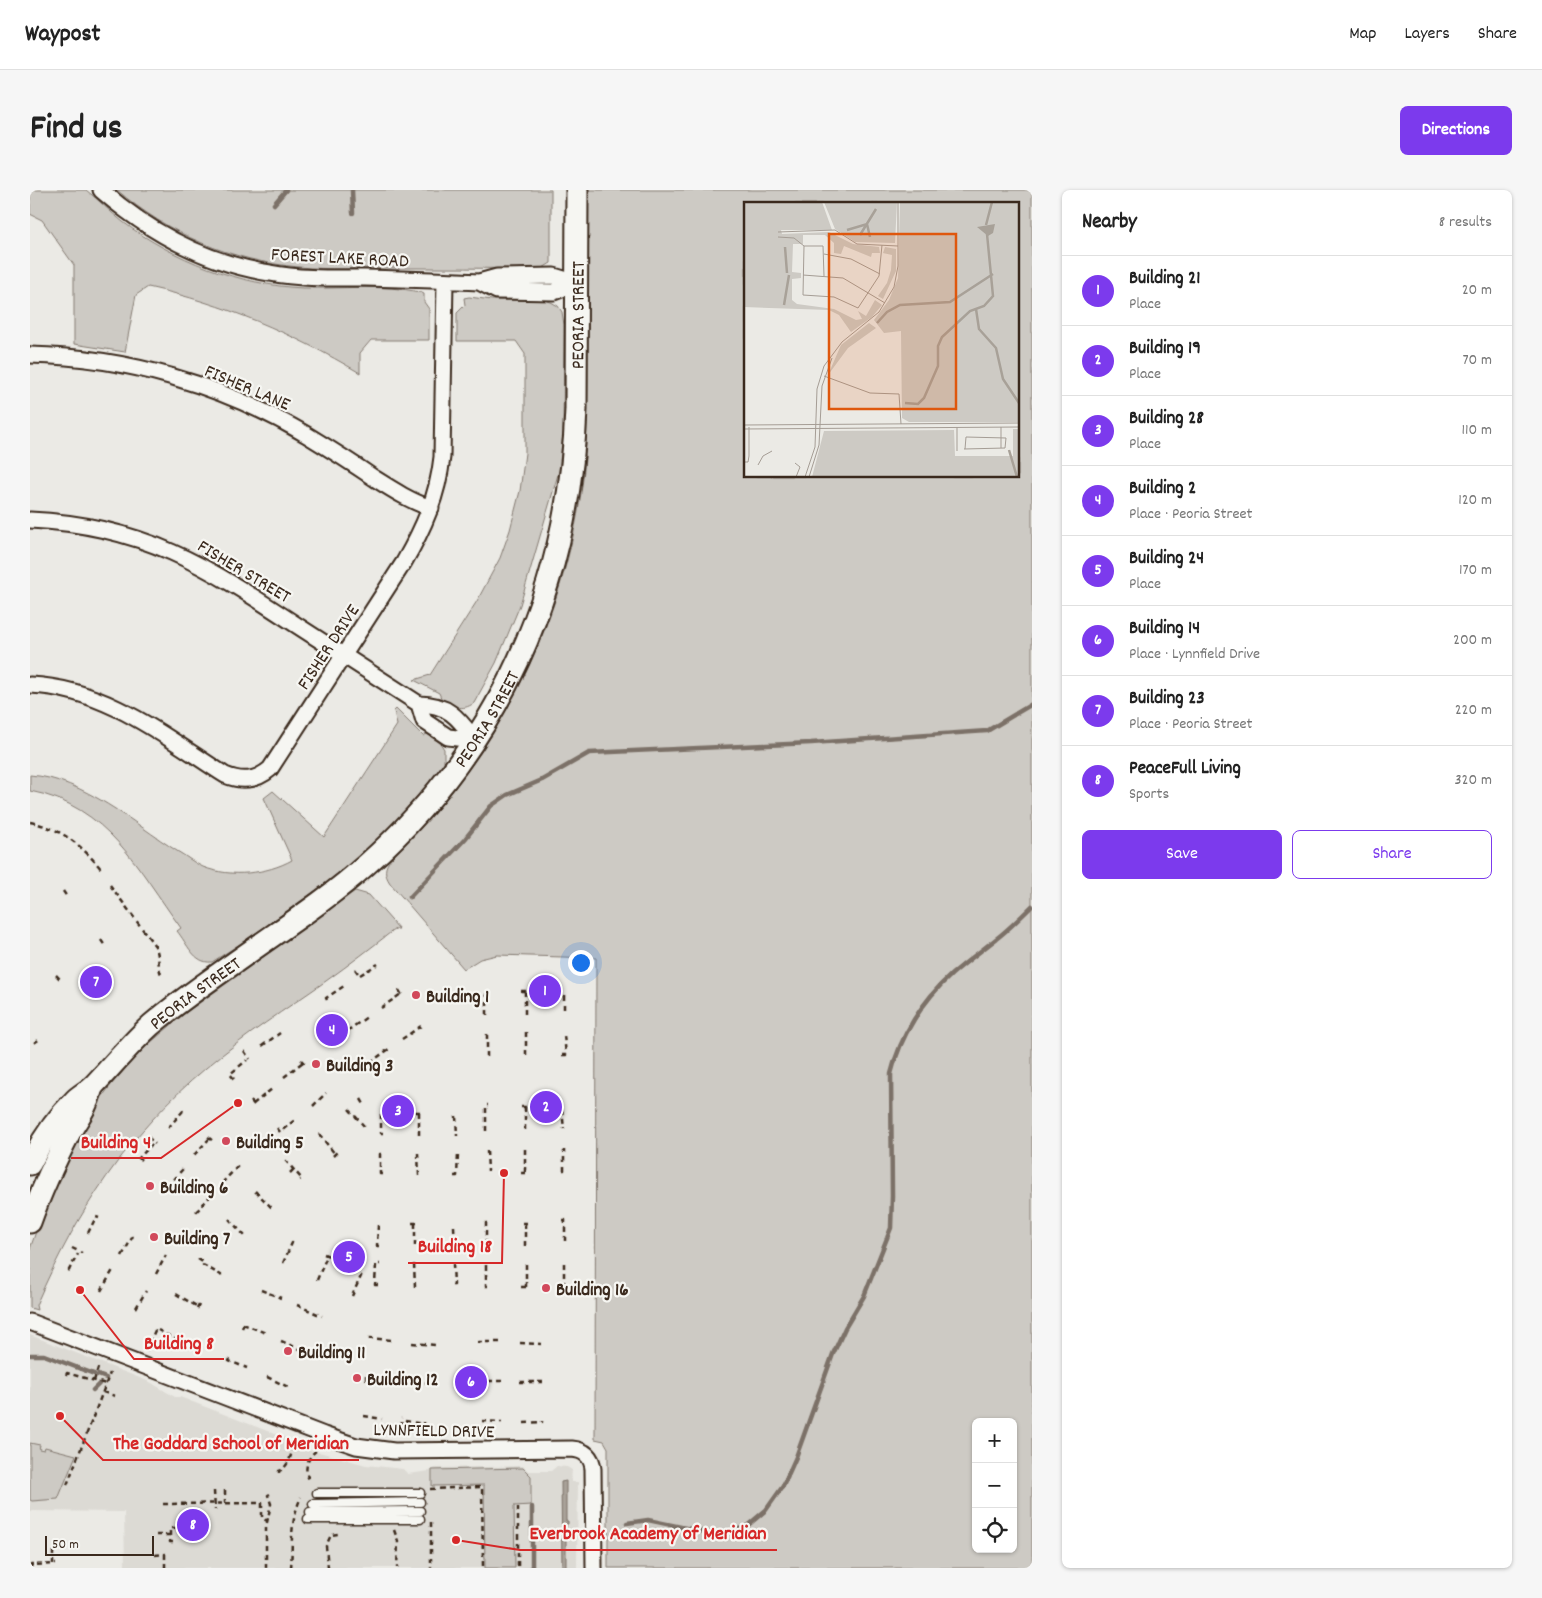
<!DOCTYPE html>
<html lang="en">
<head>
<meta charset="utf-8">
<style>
	:root { --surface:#fff; --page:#f6f6f6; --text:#222; --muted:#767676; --line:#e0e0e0; --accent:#7c3aed }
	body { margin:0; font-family:Dekko,sans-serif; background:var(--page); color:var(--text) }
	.controls { position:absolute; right:15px; bottom:15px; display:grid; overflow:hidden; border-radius:8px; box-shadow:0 1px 4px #0004 }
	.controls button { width:45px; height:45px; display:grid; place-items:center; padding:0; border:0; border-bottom:1px solid var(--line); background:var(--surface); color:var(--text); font:25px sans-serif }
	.scale { position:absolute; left:15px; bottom:12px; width:109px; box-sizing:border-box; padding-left:5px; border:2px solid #3b2a1e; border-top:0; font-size:14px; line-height:18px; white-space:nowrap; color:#3b2a1e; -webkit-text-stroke:4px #f6f6f2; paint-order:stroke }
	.you { position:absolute; left:550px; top:772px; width:18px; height:18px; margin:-12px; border:4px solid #fff; border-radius:50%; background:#1a73e8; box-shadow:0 0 0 8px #1a73e833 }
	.badge { display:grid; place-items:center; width:32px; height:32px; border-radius:50%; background:var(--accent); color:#fff; font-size:16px; font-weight:700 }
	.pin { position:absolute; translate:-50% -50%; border:2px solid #fff; box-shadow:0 1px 5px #0006 }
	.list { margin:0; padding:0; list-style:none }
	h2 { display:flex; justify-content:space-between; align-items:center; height:65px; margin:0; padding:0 20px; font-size:21px }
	h2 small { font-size:16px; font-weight:400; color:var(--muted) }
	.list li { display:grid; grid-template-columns:32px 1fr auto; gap:15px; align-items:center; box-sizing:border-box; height:70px; padding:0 20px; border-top:1px solid var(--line) }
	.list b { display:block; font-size:19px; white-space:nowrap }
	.list p { margin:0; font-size:16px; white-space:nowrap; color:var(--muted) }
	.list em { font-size:16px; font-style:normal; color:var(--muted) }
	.actions { display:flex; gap:10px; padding:15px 20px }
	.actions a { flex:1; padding:11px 0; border:1px solid var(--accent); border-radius:8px; text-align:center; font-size:18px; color:var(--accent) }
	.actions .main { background:var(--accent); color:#fff }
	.icon { flex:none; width:28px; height:28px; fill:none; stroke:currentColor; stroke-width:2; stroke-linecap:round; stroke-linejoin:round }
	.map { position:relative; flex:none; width:1002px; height:1378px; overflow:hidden; border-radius:8px }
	header { display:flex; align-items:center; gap:30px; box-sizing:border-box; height:70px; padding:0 25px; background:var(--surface); border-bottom:1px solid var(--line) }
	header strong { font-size:24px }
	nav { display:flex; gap:28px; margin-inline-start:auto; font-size:18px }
	.intro { display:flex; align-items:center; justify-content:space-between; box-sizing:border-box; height:120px; padding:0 30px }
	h1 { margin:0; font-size:35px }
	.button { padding:12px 22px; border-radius:8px; background:var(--accent); color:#fff; font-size:18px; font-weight:700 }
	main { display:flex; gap:30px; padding:0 30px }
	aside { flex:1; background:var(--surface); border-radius:8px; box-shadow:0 1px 4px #0004 }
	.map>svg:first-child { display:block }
</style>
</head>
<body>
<header>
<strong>Waypost</strong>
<nav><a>Map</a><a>Layers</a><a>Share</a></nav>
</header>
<div class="intro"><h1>Find us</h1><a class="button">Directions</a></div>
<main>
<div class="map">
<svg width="1002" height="1378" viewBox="0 0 1002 1378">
	<rect width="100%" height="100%" fill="#ebeae5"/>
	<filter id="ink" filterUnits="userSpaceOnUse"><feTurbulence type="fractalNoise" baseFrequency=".02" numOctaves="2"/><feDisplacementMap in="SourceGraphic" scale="10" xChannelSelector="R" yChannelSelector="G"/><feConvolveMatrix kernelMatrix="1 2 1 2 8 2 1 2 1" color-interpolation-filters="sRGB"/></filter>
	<g filter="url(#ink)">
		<!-- built -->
		<path fill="#dcdad4" d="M0,1145L120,1192L145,1207H150L258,1249L261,1253L285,1263L289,1262L336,1275L373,1279L378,1284L400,1281L405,1278L493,1276L498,1281H521L527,1276L537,1277L542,1280L541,1292H548L547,1378H95L94,1322L0,1321Z"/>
		<!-- green -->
		<path fill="#cdcac4" stroke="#847a71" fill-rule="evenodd" d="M0,0H56C69,10 80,22 93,32C144,70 209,95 273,98C311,99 352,94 390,102L394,104V112L399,119V150H341L330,163V183C262,143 195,114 118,97L106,105L95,162L44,154V75L12,30L0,24Z
			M87,0H521V73L511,79C461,78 410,78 360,78C329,78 299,80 269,77C201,71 138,44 87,0Z
			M558,0H1002V1378H578V1258L574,1251L565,1249L566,768L467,765L450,769L434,779L360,693C354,684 354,677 361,669C380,649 400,629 417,608C492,515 541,399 554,280C558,239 558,197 558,155C558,104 558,52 558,0ZM716,14H988V286H716ZM946,1232H983V1359H946Z
			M439,107L462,110H514L521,112L528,116L532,122L534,135L533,242L529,281L490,415L466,473L444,513C432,522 423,516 412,510L409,503L384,490L400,485L447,411L470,368L480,340L490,301L495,263V164L486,151H427V123L435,115L434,108Z
			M366,519L393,546L397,544L410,553L414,559V572L411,579L368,628L341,656L295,694L213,752L182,772C164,774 157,753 147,741L151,738C108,679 78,616 0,601V585C54,589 103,633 147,661C156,666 164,673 173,677C201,688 237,684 262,670L234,608L243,601L294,647L367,535L364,521Z
			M325,701L339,705L369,739H365C342,757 320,774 296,791C256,819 214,846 176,878C97,945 47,1021 6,1115L7,1120L0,1118V1059L12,1024L30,980L69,911L84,891L113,859L154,824Z
			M0,1253L10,1255L9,1259L14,1260L15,1257L46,1265L28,1309L2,1311L0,1310Z
			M493,1278L501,1286V1315L484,1316L485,1378H455L454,1295L402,1296V1280Z"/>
		<!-- water -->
		<path fill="#a8a198" stroke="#7c7167" d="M536,1291V1331H538V1334H536V1378H532L531,1292Z"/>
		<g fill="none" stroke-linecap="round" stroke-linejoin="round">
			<!-- stream -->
			<path stroke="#7c7167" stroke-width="4.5" d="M322,0L323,23
				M244,14L256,0
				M380,707L435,649L461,616L477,605L512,590L559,563L781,553L957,541L1002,514
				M0,1165H14L64,1184
				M68,1185L76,1188
				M63,1200L69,1194
				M502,1317V1378
				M597,1333L618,1330L684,1344L700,1342L717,1336L736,1320L753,1296L766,1267L803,1164L815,1138L834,1106L861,1038L862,1006L861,884C870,846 893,810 922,784C938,770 955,758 971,745C982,736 992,726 1002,716"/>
			<!-- service casing -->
			<g stroke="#3b2a1e" stroke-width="11">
				<path id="service" d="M287,1303H390
					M283,1314L390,1312
					M280,1322L390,1321
					M278,1329H390"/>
			</g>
			<!-- minor casing -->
			<g stroke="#3b2a1e" stroke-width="19">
				<path id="minor" d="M71,0C119,42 176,73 240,83C271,89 303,88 335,88C373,89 411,90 449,92L467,87L524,86L547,93
					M449,92L467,101L524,102L547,93
					M0,165C97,167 193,195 277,245C300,259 322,273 344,288C363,300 380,311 401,318
					M0,330C113,335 177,376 268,436C308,462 349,488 389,514C419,514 429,529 445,550
					M0,495C75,498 134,546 195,585C212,592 226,591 240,579L374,372C393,339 408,306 412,267L415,91
					M389,514L394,531L418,547L445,550
					M0,1132L294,1245L326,1256L364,1261L542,1259C555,1260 562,1267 563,1279L564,1378"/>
			</g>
			<!-- secondary casing -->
			<g stroke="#3b2a1e" stroke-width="25">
				<g id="secondary">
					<path id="s1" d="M0,974C11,951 27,928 45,910C50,905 58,901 64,895C83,875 100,854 121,835C149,811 180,790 211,768C253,738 297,710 336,675C469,557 540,397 546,219L547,0"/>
					<path d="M0,1032C11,1001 25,971 40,942C49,926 56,919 61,901"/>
				</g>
			</g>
			<!-- path -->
			<path stroke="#3b2a1e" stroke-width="2.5" stroke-dasharray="5 4" stroke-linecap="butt" d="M0,632C33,639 51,655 72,680
				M80,695L125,756C130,765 127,775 131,784
				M33,701L37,707
				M71,750L75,756
				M325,779L330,786
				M26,785L30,789
				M330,785L348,774
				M369,800L373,807
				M491,801H499
				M495,801V825
				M527,803H534V823
				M297,810L296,808L314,796
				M351,818L371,804
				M457,825V803H462
				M315,837L319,844
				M317,841L337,827
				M496,842V866
				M457,844V867
				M372,849L391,836L390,835
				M4,853L10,849
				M232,856L250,843
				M214,861L220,869
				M532,865H536L534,845
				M271,870L275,874
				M340,871L341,872L359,859
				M254,887L273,872
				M204,889L200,884L217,870
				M331,909L334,914
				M221,911L226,917
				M223,914L242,899
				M283,916L296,903
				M491,917H499
				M495,917V941
				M319,919L334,936L333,937
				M532,920L534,939
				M385,922H393
				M389,922V946
				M351,924V943H353
				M426,926L427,946
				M138,938L153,921L155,923
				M247,938L250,942L266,929
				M456,941V915H458
				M289,944L305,964
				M118,947L125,954
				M178,947L183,951
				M495,959V983
				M457,961L458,981
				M388,963L389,986
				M164,965L180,948
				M303,966L308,961
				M111,970L109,968L122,954
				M255,970L272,989L270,990
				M533,980H534V960
				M260,983L264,979
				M491,983H499
				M352,984H350V964H354
				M424,986H427L428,964
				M134,993L140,999
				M192,993L208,976
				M137,996L153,979
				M225,1001L243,1019
				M166,1020L167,1021L182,1004
				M199,1029L215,1046L216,1044
				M533,1030H535V1055
				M382,1033H388
				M385,1033V1057
				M492,1033H498
				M495,1033V1057
				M348,1035L347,1056H349
				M424,1036L425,1057
				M58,1043L66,1027L69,1028
				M456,1055V1033H459
				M42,1058L52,1063
				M294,1064L301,1067
				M92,1066L103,1046
				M168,1069L174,1073L173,1075L191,1085L190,1086
				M253,1073L262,1053L266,1055
				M384,1074L385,1097
				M496,1074V1097
				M456,1075V1096H458
				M40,1081L39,1080L48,1064
				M126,1084L136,1065
				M287,1090L297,1066
				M348,1095H345L346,1074H350
				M422,1095H424L423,1074
				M533,1095H534V1069
				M491,1097H499
				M231,1100L251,1108
				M71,1101L83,1080
				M146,1104L168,1117
				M322,1106L332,1084L331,1083
				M267,1115L292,1126
				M106,1118L116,1101
				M167,1119L169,1115
				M213,1134L236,1143
				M212,1138L215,1132
				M128,1140L150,1152L151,1150
				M340,1150V1148L361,1150
				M251,1151L272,1160
				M382,1153L405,1155V1157
				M490,1153L511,1154
				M449,1154V1152H473
				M116,1161L126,1138
				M200,1169L199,1171L217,1178
				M36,1185L37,1183L76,1194
				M336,1186L359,1189
				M237,1187L258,1197L259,1194
				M449,1189V1195
				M336,1190V1184
				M377,1190L400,1193
				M64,1191L68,1178
				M449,1191H473
				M490,1192H514
				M73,1202L85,1206
				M334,1226L352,1229
				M375,1231L393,1234V1232
				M452,1231L472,1232
				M494,1233L512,1232V1231
				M371,1237L372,1228
				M249,1283V1281C258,1278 264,1261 262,1252
				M276,1288L278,1287C274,1279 278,1266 286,1261
				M37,1295L80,1183
				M400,1299L452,1297L453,1378
				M195,1300V1313
				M184,1301L185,1320
				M133,1314L232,1313V1328L237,1331
				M488,1317V1378
				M401,1332V1378
				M364,1340L368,1351L367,1378
				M126,1345H140
				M143,1352H140V1338H146
				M23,1361V1374
				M135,1364V1378
				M125,1365L136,1364
				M1,1378V1375L26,1374
				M236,1378V1337L241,1314L238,1305L240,1304
				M261,1378C263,1349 259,1335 271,1307
				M298,1378L296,1356L301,1345L308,1344"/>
			<!-- service -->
			<use href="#service" stroke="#f6f6f2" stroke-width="8"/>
			<!-- minor -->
			<use href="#minor" stroke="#f6f6f2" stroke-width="15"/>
			<!-- secondary -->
			<use href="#secondary" stroke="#f6f6f2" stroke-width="21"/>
		</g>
	</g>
	<!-- markers -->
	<g fill="#d1495b" stroke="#f6f6f2" stroke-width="2">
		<circle cx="386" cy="805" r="5"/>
		<circle cx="286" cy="874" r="5"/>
		<circle cx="196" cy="951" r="5"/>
		<circle cx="120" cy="996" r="5"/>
		<circle cx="124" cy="1047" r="5"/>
		<circle cx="516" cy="1098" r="5"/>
		<circle cx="258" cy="1161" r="5"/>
		<circle cx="327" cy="1188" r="5"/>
	</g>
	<g text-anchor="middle" stroke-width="4.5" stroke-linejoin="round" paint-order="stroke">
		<!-- street labels -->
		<g font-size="19" fill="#3b2a1e" stroke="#f6f6f2">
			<text transform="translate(310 66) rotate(3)" y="7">FOREST LAKE ROAD</text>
			<text dy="7" stroke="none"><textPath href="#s1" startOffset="1064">PEORIA STREET</textPath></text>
			<text transform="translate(218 196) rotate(23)" y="7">FISHER LANE</text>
			<text transform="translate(215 380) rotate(31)" y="7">FISHER STREET</text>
			<text transform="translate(297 456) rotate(-57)" y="7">FISHER DRIVE</text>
			<text dy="7" stroke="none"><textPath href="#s1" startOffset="644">PEORIA STREET</textPath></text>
			<text dy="7" stroke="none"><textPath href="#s1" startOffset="240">PEORIA STREET</textPath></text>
			<text transform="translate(404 1239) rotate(1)" y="7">LYNNFIELD DRIVE</text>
		</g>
		<!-- poi labels -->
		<g font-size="19" font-weight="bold" fill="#3b2a1e" stroke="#f6f6f2" text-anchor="start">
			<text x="396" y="812">Building 1</text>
			<text x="296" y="881">Building 3</text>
			<text x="206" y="958">Building 5</text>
			<text x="130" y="1003">Building 6</text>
			<text x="134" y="1054">Building 7</text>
			<text x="526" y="1105">Building 16</text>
			<text x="268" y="1168">Building 11</text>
			<text x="337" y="1195">Building 12</text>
		</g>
	</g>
	<!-- overview -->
	<g transform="translate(714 12)">
		<rect width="275" height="275" fill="#ebeae5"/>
		<path d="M0,0H78L88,28H37L38,32L85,30L109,42L135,45L136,51H128L127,55L100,44L97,52L90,51V41L81,33H59V42H49L48,70L57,71V76L48,77V98L53,102L90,107L112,118L118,117L114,109L122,114L131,98L138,103L128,115L107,130L95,113L85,108L0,105ZM80,0H153L151,41L111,40L91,27ZM156,0H275V220H165L158,216L157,129L140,131L130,118L145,98L154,76ZM141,45L152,47V69L139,97L134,94L143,81L147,68L148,53L139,51ZM125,121L132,126L104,146L84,173L97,143ZM269,227H275V275H68L80,229L210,228L211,254H269Z" fill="#cdcac4"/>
		<path d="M251,22L249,31L244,34L233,25Z" fill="#a8a198"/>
		<path fill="none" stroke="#a8a198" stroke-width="2.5" d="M242,23L248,0M103,28L123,22L126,35M116,33L132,7M41,45L43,71M40,103L45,73M232,107L235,127L252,146L259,177L275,201M133,121L143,110L156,103L206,100L249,72M161,201L174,202L180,196L194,164V144L198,135L226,109L240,104L249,94L243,32M265,248L273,275"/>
		<path fill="none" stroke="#a59d95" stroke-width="1" d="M34,30L91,28L113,42L154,44M34,35L50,36L60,44M80,52L107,57L136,72M59,73L99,76L141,101M80,74L79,44H60L59,93L90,95L114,106L135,74L138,43M80,174L126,191L155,192L157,222M0,223L275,221M213,225V249M0,227L275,225M257,246V225M220,247L261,246L262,236L222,235L221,247M0,260H4L5,254V225M51,261L56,265L52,275M14,263L19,254L28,249M61,275L71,245L73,187L80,164L98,140L135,110L150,85L154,64V0M65,275L75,243L78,184L88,156"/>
		<path fill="#df570d" fill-opacity="0.15" stroke="#df570d" stroke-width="2.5" d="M85,32H212V207H85Z"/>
		<rect width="275" height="275" fill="none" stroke="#3b2a1e" stroke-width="2.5"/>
	</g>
	<!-- callouts -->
	<path fill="none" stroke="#d62828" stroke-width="2" d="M208 913L131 968H41M474 983L472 1073H378M50 1100L104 1169H194M30 1226L73 1270H329M426 1350L490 1360H747"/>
	<g fill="#d62828" stroke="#f6f6f2" stroke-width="2">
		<circle cx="208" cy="913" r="5"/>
		<circle cx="474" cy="983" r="5"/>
		<circle cx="50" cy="1100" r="5"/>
		<circle cx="30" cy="1226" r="5"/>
		<circle cx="426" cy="1350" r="5"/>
	</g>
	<g font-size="20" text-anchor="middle" font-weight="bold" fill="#d62828" stroke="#f6f6f2" stroke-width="4.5" stroke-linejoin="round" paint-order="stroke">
		<text x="86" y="958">Building 4</text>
		<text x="425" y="1062">Building 18</text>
		<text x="149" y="1159">Building 8</text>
		<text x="201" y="1259">The Goddard School of Meridian</text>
		<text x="618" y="1349">Everbrook Academy of Meridian</text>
	</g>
</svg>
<div class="controls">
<button>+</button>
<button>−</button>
<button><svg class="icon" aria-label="locate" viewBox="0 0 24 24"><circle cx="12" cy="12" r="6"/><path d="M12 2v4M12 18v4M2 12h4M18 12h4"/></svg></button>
</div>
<div class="scale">50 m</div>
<div class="you"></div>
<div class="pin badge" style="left:515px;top:801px">1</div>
<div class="pin badge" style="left:516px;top:917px">2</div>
<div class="pin badge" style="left:368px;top:921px">3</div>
<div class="pin badge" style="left:302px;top:840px">4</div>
<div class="pin badge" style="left:319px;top:1067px">5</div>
<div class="pin badge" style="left:441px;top:1192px">6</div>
<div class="pin badge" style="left:66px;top:792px">7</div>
<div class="pin badge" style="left:163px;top:1335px">8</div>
</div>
<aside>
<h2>Nearby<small>8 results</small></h2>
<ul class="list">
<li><span class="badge">1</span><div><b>Building 21</b><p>Place</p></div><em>20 m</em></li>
<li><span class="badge">2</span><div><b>Building 19</b><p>Place</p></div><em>70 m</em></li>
<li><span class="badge">3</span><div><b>Building 28</b><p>Place</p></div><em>110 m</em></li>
<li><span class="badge">4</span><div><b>Building 2</b><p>Place · Peoria Street</p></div><em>120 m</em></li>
<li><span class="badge">5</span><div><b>Building 24</b><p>Place</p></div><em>170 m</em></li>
<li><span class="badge">6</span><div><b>Building 14</b><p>Place · Lynnfield Drive</p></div><em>200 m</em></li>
<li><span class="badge">7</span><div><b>Building 23</b><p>Place · Peoria Street</p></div><em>220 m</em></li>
<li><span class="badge">8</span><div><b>PeaceFull Living</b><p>Sports</p></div><em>320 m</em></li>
</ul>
<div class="actions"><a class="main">Save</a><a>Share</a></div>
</aside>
</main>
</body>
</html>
